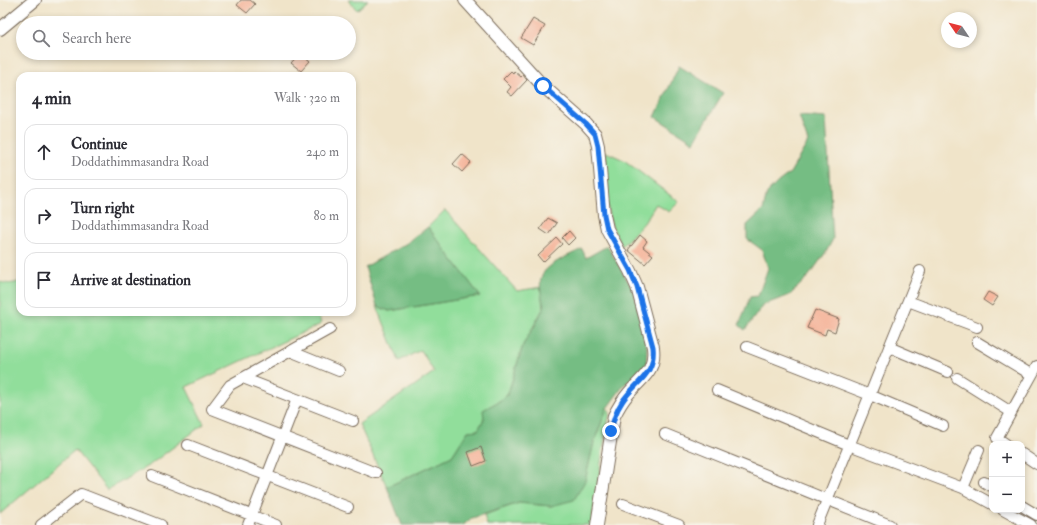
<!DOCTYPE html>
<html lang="en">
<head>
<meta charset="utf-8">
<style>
	:root { --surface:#fff; --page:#f7f7f7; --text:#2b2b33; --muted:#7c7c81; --line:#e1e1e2 }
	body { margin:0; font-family:"IM FELL Double Pica",serif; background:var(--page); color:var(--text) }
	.controls { position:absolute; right:12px; bottom:12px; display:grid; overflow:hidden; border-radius:8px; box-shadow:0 2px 6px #0003 }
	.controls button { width:36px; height:36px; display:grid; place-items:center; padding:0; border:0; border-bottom:1px solid var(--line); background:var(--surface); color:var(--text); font:20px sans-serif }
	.compass { position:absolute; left:941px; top:12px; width:36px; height:36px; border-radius:50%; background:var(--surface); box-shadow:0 2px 6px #0003; rotate:305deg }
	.stop { position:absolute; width:12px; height:12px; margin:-9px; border:3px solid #1a73e8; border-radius:50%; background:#fff }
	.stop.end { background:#1a73e8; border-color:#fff; box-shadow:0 1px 4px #0008 }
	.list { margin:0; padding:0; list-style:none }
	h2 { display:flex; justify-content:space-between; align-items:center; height:52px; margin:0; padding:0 16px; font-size:17px }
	h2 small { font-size:13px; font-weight:400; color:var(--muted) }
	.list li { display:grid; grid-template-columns:26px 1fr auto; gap:12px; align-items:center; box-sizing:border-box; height:56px; margin:0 8px 8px; padding:0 8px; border:1px solid var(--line); border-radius:12px }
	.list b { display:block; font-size:15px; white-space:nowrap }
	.list p { margin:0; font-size:13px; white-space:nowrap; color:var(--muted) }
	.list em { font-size:13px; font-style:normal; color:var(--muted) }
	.icon { flex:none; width:22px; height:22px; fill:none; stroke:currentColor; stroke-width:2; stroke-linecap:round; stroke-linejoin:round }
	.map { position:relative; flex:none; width:1037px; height:525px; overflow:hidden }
	.search { position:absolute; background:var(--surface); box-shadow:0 2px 6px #0003; left:16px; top:16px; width:340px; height:44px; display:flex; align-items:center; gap:10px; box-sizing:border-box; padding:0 14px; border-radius:22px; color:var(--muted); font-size:15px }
	.panel { position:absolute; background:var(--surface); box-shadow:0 2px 6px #0003; left:16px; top:72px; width:340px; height:244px; border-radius:12px }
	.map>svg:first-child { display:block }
</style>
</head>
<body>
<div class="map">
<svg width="1037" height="525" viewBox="0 0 1037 525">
	<rect width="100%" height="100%" fill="#f7f3e8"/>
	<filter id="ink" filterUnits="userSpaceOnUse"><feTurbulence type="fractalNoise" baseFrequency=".025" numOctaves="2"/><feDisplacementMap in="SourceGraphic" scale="8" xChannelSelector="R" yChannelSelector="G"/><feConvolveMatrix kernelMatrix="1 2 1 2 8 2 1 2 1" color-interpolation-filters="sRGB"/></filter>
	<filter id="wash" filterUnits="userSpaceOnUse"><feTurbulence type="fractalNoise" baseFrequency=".012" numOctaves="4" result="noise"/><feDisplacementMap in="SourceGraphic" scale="16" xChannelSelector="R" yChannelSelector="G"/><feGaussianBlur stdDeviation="0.9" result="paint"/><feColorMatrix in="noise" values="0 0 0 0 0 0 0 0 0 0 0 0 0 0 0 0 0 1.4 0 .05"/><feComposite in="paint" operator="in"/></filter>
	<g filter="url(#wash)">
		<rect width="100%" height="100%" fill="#f0e4c9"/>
		<!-- green -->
		<path fill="#91de9b" stroke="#66845c" d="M348,0H368L357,10Z
			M606,152L624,160L679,202L669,212L656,204L644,223L622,246C618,238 613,230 610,221C605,198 606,175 606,152Z
			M445,210L517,291L541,287L543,309L523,345L508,394L501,400L484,410V419L478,430L468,431L452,456L387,487L359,424L434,372L421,350L399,361L377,306L389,311L480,296L428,227Z
			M0,281C5,285 14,284 20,281V312H318L321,324L186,387L204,424L151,464L107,490L75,450L0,514Z
			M607,408L610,411C602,449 598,487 591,525H487L484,515L519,503L551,506L585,481L594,442Z"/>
		<!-- forest -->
		<path fill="#74bd83" stroke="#587450" d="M679,66L723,93L694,142L655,117Z
			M799,116L826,118L833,239L826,252L808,277L790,295L763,305L745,330L739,325L750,297L758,296L768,268L762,250L747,239V225L763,210L767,193L778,182L790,173L808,142Z
			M428,227L480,296L389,311L377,306L365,267L407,243Z
			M607,246L634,291L647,347L646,367L624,385L607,408L594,442L585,481L574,500L551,506L519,503L472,518L463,525H402L387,487L452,456L468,431L478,430L484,419L483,410L501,400L508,394L523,345L534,327L544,307C542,299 539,287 541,278C544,265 570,255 582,249L586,258Z"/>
		<g id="blocks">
			<!-- building -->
			<path fill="#f5ae93" d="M241,0H250L255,4L247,13L237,5Z
				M533,19L545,26L533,45L521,38Z
				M300,53L310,61L301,71L291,63Z
				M511,71L513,73L514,71L521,77L523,75L527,80L512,96L507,92L511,87L503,79Z
				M462,154L471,162L462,172L453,164Z
				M548,218L557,223L549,235L540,229Z
				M569,231L575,238L568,245L562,238Z
				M640,235L647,241L643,247L653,255L645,264L628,250Z
				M557,238L562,244L543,262L538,256Z
				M988,292L998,297L992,306L983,300Z
				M815,310L839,319L835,332L827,329L825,335L807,328Z
				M481,447L486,461L473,466L468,452Z"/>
		</g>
	</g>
	<g filter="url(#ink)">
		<use href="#blocks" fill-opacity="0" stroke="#7a6b5a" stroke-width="1"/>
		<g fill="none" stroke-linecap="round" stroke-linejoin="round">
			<!-- minor casing -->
			<g stroke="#7a6b5a" stroke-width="12">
				<path id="minor" d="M908,301L977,327
					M330,329L230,385L212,409L376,473
					M977,342L1032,375
					M747,347L870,395L943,426
					M889,347L948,372
					M290,351L339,371
					M243,378L353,421
					M957,378L1011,412
					M717,390L849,445L963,488L992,504
					M665,434L890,525
					M1006,444L997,438L1037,366
					M188,445L348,507
					M1022,454L1037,464
					M152,476L276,525
					M984,482L992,487
					M963,488L979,450
					M623,504L679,525
					M1022,506L1037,515
					M1003,510L1031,525
					M41,525L81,494L161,525
					M248,525L297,399
					M817,525L920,271"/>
			</g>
			<!-- tertiary casing -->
			<g stroke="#7a6b5a" stroke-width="14">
				<path id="tertiary" d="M465,0L543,86L586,124L595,134L598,146L604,215L607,229L630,271L637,287L653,347C656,372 642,377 628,394C622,401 618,408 614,416L597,525
					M0,29L35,0"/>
			</g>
			<!-- minor -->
			<use href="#minor" stroke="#fff" stroke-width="10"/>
			<!-- tertiary -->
			<use href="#tertiary" stroke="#fff" stroke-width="12"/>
		</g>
	</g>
	<g fill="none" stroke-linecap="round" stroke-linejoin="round" filter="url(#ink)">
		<!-- route -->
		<path stroke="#1a73e8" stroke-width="5" d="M543,86L586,124L595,134L598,146L604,215L607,229L630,270L637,287L653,347C656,375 636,381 622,402C616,411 613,420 611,431"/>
	</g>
</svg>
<div class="controls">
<button>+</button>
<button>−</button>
</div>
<svg class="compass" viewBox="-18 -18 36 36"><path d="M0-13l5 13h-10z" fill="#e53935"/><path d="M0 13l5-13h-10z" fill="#7c7c81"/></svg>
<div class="stop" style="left:543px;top:86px"></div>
<div class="stop end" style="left:611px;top:431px"></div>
<div class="search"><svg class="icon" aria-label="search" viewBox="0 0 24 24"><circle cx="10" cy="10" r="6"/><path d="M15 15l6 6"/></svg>Search here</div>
<section class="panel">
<h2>4 min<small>Walk · 320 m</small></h2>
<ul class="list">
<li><svg class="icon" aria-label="ahead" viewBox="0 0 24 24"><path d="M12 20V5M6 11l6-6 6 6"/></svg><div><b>Continue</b><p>Doddathimmasandra Road</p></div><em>240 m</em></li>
<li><svg class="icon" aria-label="right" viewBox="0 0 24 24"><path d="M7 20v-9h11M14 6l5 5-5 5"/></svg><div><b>Turn right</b><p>Doddathimmasandra Road</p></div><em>80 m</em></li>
<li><svg class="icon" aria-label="arrive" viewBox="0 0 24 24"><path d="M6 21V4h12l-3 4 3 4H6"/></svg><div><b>Arrive at destination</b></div></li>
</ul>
</section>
</div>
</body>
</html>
